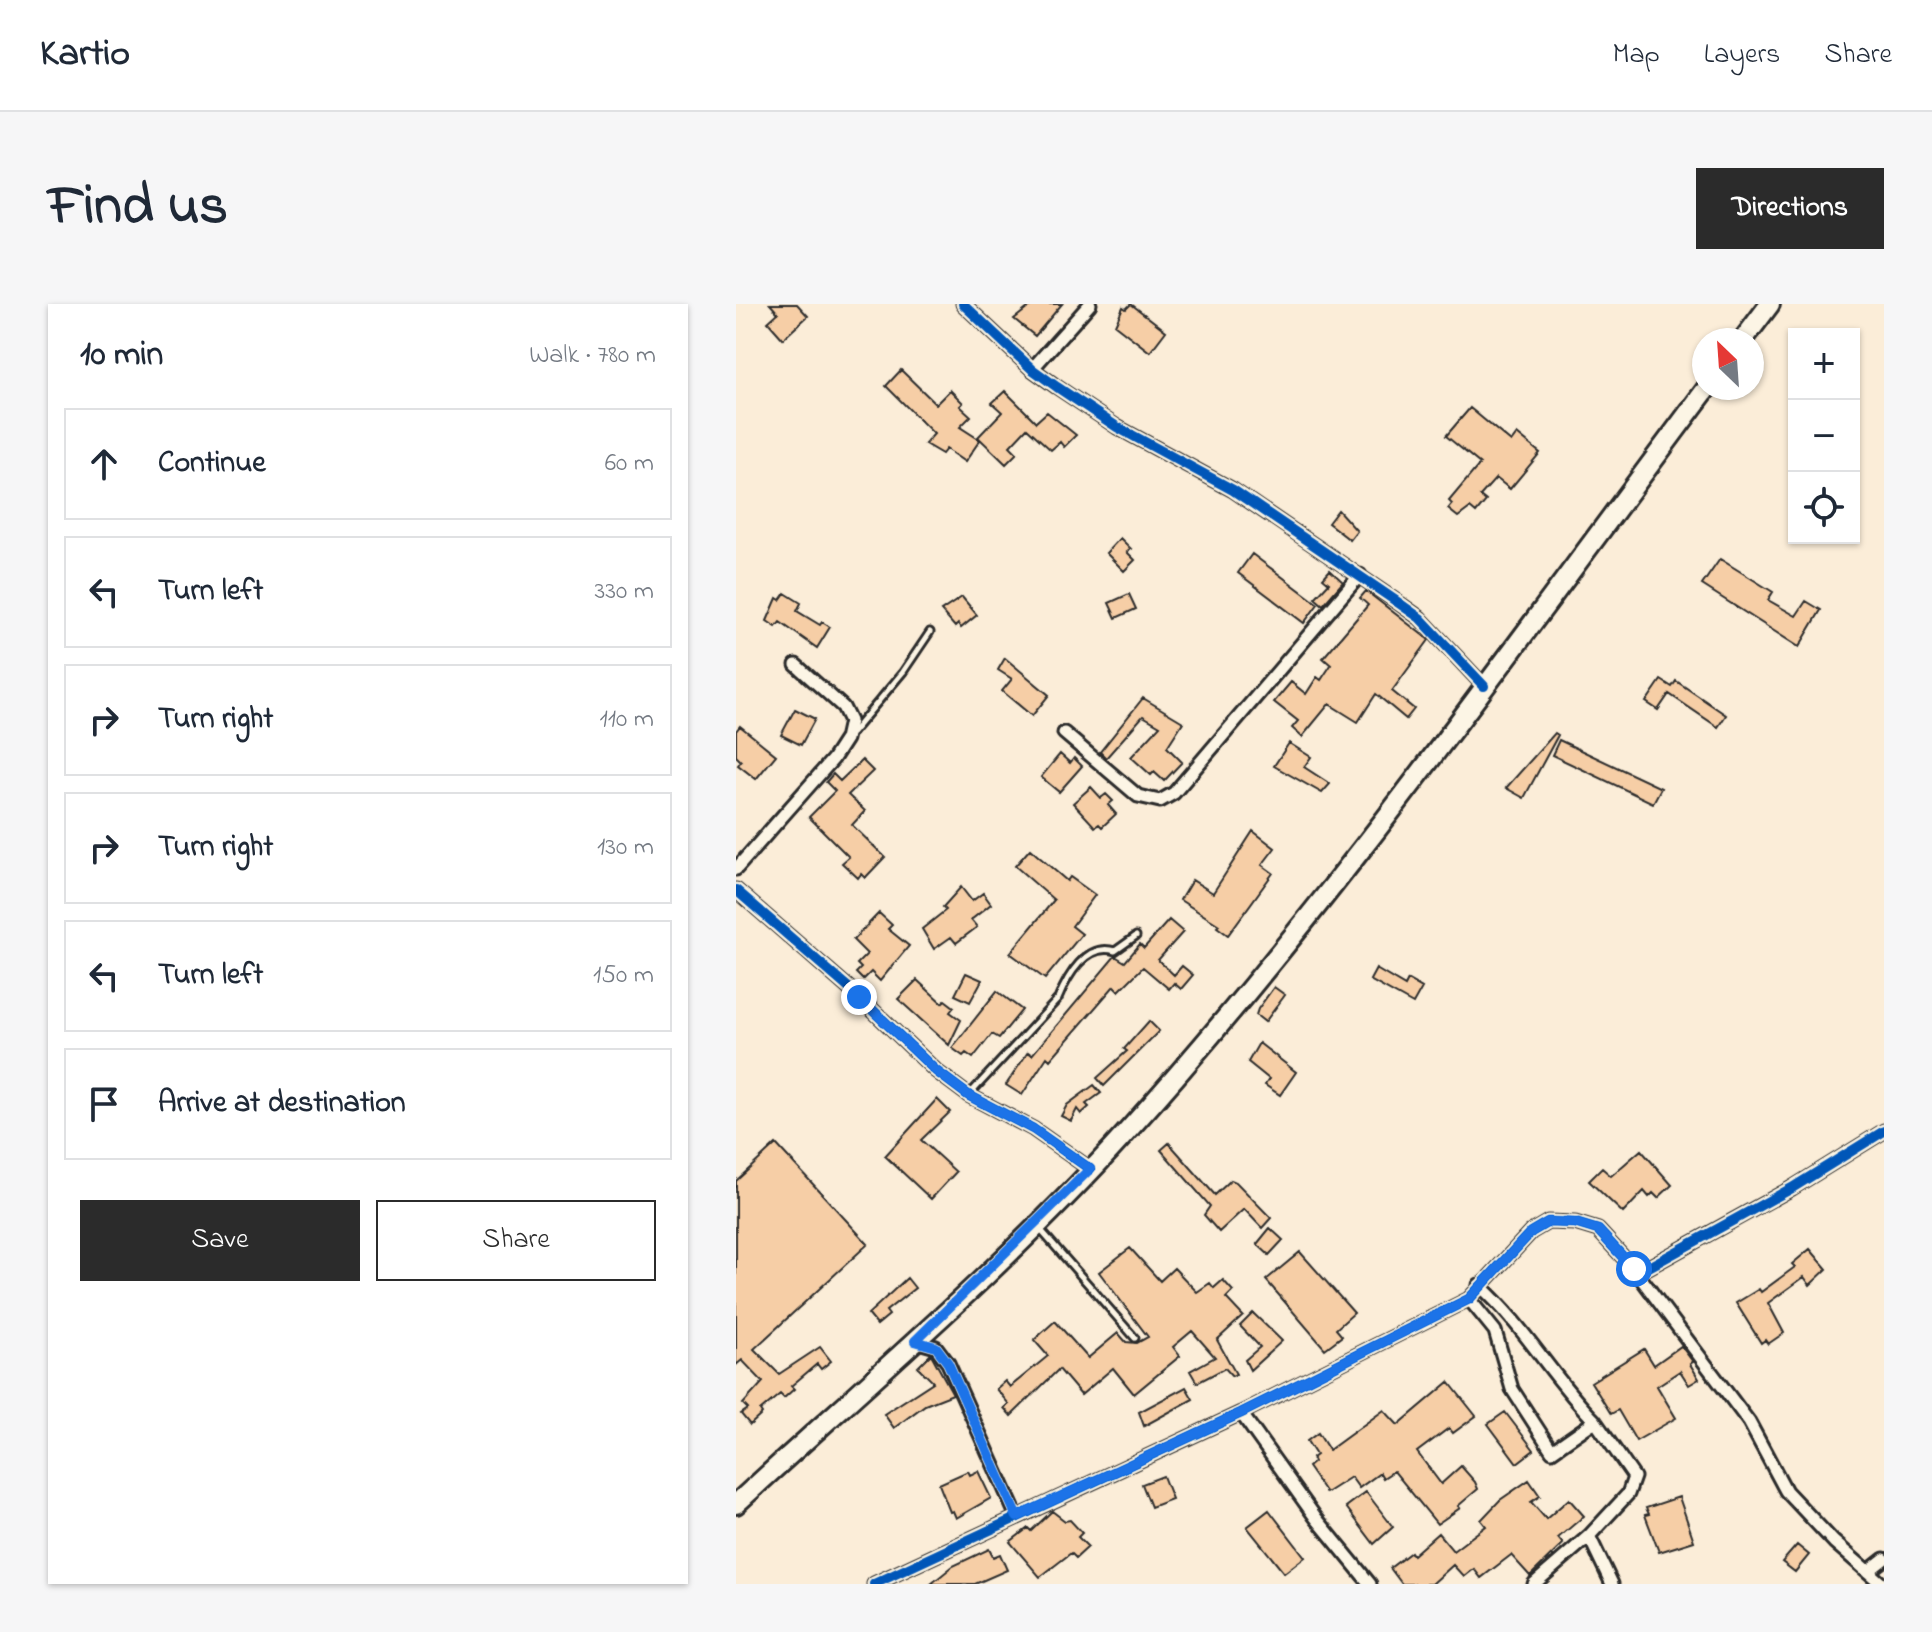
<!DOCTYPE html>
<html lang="en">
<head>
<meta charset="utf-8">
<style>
	:root { --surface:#fff; --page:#f6f6f7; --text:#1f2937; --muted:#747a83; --line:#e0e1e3; --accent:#2b2b2b }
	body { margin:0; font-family:"Indie Flower",sans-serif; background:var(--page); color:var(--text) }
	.controls { position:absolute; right:24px; top:24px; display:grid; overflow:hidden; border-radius:0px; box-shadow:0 2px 6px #0004 }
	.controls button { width:72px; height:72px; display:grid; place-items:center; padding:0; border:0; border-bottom:2px solid var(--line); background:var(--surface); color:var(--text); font:40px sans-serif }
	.compass { position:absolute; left:956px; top:24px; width:72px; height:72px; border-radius:50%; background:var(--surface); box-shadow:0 2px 6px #0004; rotate:335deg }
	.stop { position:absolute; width:24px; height:24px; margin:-18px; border:6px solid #1a73e8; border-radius:50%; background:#fff }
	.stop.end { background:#1a73e8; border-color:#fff; box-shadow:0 2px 8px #0008 }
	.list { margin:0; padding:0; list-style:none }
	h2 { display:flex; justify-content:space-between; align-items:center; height:104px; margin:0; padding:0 32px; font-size:34px }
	h2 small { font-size:26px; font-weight:400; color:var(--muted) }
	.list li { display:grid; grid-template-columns:52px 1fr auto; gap:24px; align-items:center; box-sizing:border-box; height:112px; margin:0 16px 16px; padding:0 16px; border:2px solid var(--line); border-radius:0px }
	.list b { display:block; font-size:30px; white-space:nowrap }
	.list em { font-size:26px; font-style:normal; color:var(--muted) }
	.actions { display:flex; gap:16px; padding:24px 32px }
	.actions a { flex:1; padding:18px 0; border:2px solid var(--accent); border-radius:0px; text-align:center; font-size:28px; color:var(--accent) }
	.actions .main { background:var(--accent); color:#fff }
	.icon { flex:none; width:44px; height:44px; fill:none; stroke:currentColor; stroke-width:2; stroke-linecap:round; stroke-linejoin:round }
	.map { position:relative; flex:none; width:1148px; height:1280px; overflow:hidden; border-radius:0px }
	header { display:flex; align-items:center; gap:48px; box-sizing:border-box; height:112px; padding:0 40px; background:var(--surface); border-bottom:2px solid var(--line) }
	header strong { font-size:38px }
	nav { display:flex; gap:44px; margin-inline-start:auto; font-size:28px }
	.intro { display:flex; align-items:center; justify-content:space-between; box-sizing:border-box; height:192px; padding:0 48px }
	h1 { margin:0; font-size:56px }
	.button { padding:20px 36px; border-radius:0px; background:var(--accent); color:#fff; font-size:28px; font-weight:700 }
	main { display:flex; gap:48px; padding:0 48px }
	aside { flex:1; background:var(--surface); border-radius:0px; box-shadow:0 2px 6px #0004 }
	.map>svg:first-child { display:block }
</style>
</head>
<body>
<header>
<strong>Kartio</strong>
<nav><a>Map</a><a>Layers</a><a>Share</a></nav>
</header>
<div class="intro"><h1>Find us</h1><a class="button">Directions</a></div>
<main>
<aside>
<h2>10 min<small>Walk · 780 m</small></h2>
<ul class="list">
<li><svg class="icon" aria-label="ahead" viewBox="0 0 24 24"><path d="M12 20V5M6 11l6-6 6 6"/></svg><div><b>Continue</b></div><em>60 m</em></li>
<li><svg class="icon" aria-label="left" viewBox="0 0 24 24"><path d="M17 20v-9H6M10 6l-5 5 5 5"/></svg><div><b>Turn left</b></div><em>330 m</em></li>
<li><svg class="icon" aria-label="right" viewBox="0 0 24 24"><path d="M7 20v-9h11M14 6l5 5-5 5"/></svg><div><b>Turn right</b></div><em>110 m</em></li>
<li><svg class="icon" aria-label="right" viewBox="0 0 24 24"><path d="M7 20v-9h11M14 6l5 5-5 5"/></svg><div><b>Turn right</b></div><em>130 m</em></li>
<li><svg class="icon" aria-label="left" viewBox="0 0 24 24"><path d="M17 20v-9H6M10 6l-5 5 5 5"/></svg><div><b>Turn left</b></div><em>150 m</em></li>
<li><svg class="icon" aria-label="arrive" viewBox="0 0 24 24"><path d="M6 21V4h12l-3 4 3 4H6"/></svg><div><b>Arrive at destination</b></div></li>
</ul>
<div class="actions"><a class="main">Save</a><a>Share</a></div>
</aside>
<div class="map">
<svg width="1148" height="1280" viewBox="0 0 1148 1280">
	<rect width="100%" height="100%" fill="#fbedd8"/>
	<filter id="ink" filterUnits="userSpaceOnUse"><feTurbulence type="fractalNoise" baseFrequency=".0125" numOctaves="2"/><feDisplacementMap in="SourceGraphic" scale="16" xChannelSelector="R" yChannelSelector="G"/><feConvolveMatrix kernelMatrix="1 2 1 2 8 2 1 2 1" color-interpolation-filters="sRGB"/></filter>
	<g filter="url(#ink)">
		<!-- building -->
		<path fill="#f6cea6" stroke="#2b2b2b" stroke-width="2" d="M34,0H61L72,12L47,35L32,18L42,9Z
			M297,0H326L299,32L278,15Z
			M395,0L430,27L414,48L379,21L387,3L390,5Z
			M165,66L200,100L214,86L227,99L224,102L235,112L224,123L244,136L229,158L210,145L206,150L189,140L198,130L150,82Z
			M269,87L300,118L311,108L340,131L328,143L324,138L315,146L291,124L274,142L281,149L270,160L242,133L266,108L256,99Z
			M734,104L775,138L781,130L804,149L774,185L760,174L744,192L750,197L740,209L734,204L722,213L712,205L716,200L713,197L744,160L710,132Z
			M602,206L621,227L614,236L592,219Z
			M384,234L395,245L391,248L399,256L388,267L370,249Z
			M516,250L582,300L568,319L502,269Z
			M984,255L1037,288L1032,296L1060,312L1070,297L1085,306L1063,343L966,281Z
			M594,266L607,278L587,301L579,294L593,279L587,274Z
			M630,287L693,336L656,387L678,405L670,415L640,390L622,418L593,400L566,433L556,424L562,417L538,398L555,378L570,390L581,373L585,376L595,361L587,354L632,301L624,294Z
			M49,289L65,299L61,307L84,321L86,318L94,323L81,344L44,318L40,323L31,317L41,294L44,296Z
			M393,290L400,305L380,314L373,299Z
			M226,293L241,311L225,324L222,320L219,323L205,307Z
			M269,354L313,391L296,412L266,387L276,375L262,366Z
			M925,376L936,383L940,377L990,411L982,423L933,390L922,406L910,398Z
			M407,394L447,418L431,443L446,458L428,477L418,468L415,471L395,453L424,422L407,412L370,454L364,448Z
			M59,405L79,415L65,441L45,431Z
			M4,422L40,451L20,475L2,461L5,457L0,452V427Z
			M819,429L822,431L788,494L770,484Z
			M823,436L925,484L917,499L816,451Z
			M553,439L575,453L568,463L594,480L586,489L538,462Z
			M324,450L334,459L338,454L346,462L323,488L305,473Z
			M126,456L137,467L112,491L129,507L116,521L149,553L129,574L125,570L122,574L106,559L113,553L73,513L99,487L90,478L97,470L104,477Z
			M355,483L365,494L370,490L377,497L372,501L380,510L366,523L363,520L359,523L337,499Z
			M517,527L539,544L526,561L537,569L492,631L481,623L483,621L444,596L456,576L477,589Z
			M294,545L331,577L334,573L359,591L336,622L346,630L309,675L274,649L318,596L279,562Z
			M225,583L236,597L247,589L255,600L235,616L241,623L220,639L215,633L198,645L186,625L210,606L207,603Z
			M143,609L156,621L152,625L173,642L144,677L135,668L127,676L120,669L125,664L121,660L131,650L117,636Z
			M433,616L447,628L422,656L438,671L446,662L457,671L445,685L438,679L433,685L407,663L383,687L378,682L314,756L311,753L286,791L270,781L292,748L296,751L379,652L389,658L404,640L408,644Z
			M640,665L669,682L672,676L686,684L677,700L634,676Z
			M230,669L246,676L234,698L219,691Z
			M181,676L206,699L209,696L218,703L214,708L225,716L213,741L162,695Z
			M538,683L549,691L529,718L520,711L522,705Z
			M261,687L286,706L263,734L256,730L237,754L230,749L227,752L216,744Z
			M413,717L423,727L368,782L361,774L391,747L388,745Z
			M523,739L560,768L544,791L529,781L533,775L512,758Z
			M358,781L365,789L350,800L353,803L345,810L341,805L335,817L325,812L331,801Z
			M201,795L214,808L185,836L220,868L195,895L149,852Z
			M433,839L479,891L495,876L500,878L535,914L526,924L508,905L483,928L468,911L474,902L425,846Z
			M40,840L132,940L18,1045L43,1070L84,1043L95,1057L85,1065L81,1060L55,1082L58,1085L48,1094L44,1090L24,1107L26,1110L14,1121L5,1110L12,1105L7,1100L27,1078L6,1056L0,1061V877Z
			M905,846L936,881L922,894L917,889L913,893L908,887L887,909L853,877L866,864L875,872Z
			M534,924L547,936L533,951L521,940Z
			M394,944L424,977L438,964L461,988L474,979L478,984L487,976L497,987L490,994L507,1012L481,1036L500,1070L496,1072L489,1064L461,1079L454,1067L479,1053L456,1027L437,1043L444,1052L398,1090L377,1064L345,1091L323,1065L275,1112L268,1104L273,1100L260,1085L269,1077L274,1083L312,1052L298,1036L319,1017L352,1054L382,1029L390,1038L401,1039L412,1033L363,968Z
			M1074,945L1091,965L1074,981L1068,973L1032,999L1048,1029L1032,1040L1029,1036L1025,1039L1000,999L1023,985L1025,988L1059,963L1056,960Z
			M564,948L618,1009L600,1025L606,1032L589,1045L530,976Z
			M171,974L179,984L150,1007L153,1011L141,1021L132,1010Z
			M517,1009L546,1037L514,1066L509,1056L524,1043L504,1022Z
			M945,1042L957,1058L954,1060L963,1075L953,1081L944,1067L921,1082L940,1114L900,1137L882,1106L875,1110L855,1078L908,1045L918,1061Z
			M195,1050L217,1090L189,1101L158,1124L148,1110L197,1078L182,1063Z
			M713,1078L740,1112L717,1129L713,1124L681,1148L705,1180L725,1162L739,1178L742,1185L722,1202L724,1204L701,1220L658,1167L647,1174L644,1169L623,1184L615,1173L590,1189L572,1163L578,1158L576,1154L580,1151L571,1137L582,1129L593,1146L648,1106L662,1121Z
			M450,1083L457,1095L408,1122L403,1108Z
			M769,1108L798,1146L781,1159L752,1120Z
			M232,1167L234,1171L242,1167L255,1194L220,1214L217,1207L214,1208L203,1180Z
			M427,1172L436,1195L415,1203L406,1180Z
			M793,1176L804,1192L795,1198L810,1215L833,1195L848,1212L822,1234L827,1240L794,1272L775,1251L745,1274L738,1265L728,1273L717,1261L696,1280H666L654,1264L675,1248L677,1251L702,1229L717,1247L750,1222L745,1216L764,1196Z
			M630,1188L657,1223L638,1240L610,1203Z
			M943,1193L958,1237L923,1248L909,1211L913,1210L910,1204Z
			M533,1206L569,1253L548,1269L511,1223Z
			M316,1207L329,1217L334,1216L346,1229L342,1233L352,1243L340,1254L335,1249L304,1273L274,1238L292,1224L295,1227Z
			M1061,1241L1073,1251L1059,1268L1046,1258Z
			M253,1245L257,1253L264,1250L271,1266L239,1280H195L217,1262Z"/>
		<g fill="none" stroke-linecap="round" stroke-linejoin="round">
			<!-- lane casing -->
			<g stroke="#2b2b2b" stroke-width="11">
				<path id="lane" d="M116,429L167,368L194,328
					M233,791L322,695C331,673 350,638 379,647L400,632
					M303,924L399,1034"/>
			</g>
			<!-- street casing -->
			<g stroke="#2b2b2b" stroke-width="17">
				<path id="street" d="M227,0L296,65L321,83L381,123L497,186L660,297L684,314L748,382
					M296,65L354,0
					M328,429L402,492L424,497L438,489L624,271
					M0,565L97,455L110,435L114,417L107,403L60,361
					M0,586L123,693L200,767L232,791L297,825L354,865
					M898,965L1013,1118L1050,1187L1098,1238L1146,1280
					M743,981C788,1021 817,1075 859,1117
					M733,995L759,1027L776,1085L816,1147L859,1117L898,1173L892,1190L853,1232L876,1280
					M179,1037L200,1043L212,1059L281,1213
					M505,1109L580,1214L634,1280
					M1134,1266L1148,1255
					M138,1280L505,1109L733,995L795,928L812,918L839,919L862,926L898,965H909L1056,884L1148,827
					M798,1280L853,1232"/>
			</g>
			<!-- primary casing -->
			<g stroke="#2b2b2b" stroke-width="24">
				<path id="primary" d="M1007,36L1034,0
					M0,1200C131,1079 269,963 389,830C600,596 782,336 971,84"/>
			</g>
			<!-- lane -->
			<use href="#lane" stroke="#fcf5e5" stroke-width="5"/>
			<!-- street -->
			<use href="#street" stroke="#fcf5e5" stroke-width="11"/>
			<!-- primary -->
			<use href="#primary" stroke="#fcf5e5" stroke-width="18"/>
			<!-- cycleway casing -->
			<g stroke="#fcf5e5" stroke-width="15">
				<path id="cycleway" d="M227,0L296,65L321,83L381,123L497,186L660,297L684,314L748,382
					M0,586L123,693L200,767L232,791L297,825L354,865
					M138,1280L505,1109L733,995L795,928L812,918L839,919L862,926L898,965H909L1056,884L1148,827"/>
			</g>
			<!-- cycleway -->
			<use href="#cycleway" stroke="#0057b8" stroke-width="10"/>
		</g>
	</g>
	<g fill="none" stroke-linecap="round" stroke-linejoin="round" filter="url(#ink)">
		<!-- route -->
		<path stroke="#1a73e8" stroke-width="10" d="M123,693L200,767L232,791L297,825L354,865L179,1037L200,1043L212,1059L281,1213L505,1109L733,995L795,928L812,918L839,919L862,926L898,965"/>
	</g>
</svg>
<div class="controls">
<button>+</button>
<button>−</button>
<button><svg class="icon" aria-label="locate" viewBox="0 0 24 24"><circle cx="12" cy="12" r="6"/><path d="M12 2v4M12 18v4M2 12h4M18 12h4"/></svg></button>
</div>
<svg class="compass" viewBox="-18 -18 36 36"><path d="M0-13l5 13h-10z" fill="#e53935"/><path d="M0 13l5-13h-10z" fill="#747a83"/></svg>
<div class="stop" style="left:898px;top:965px"></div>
<div class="stop end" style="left:123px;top:693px"></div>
</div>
</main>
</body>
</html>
